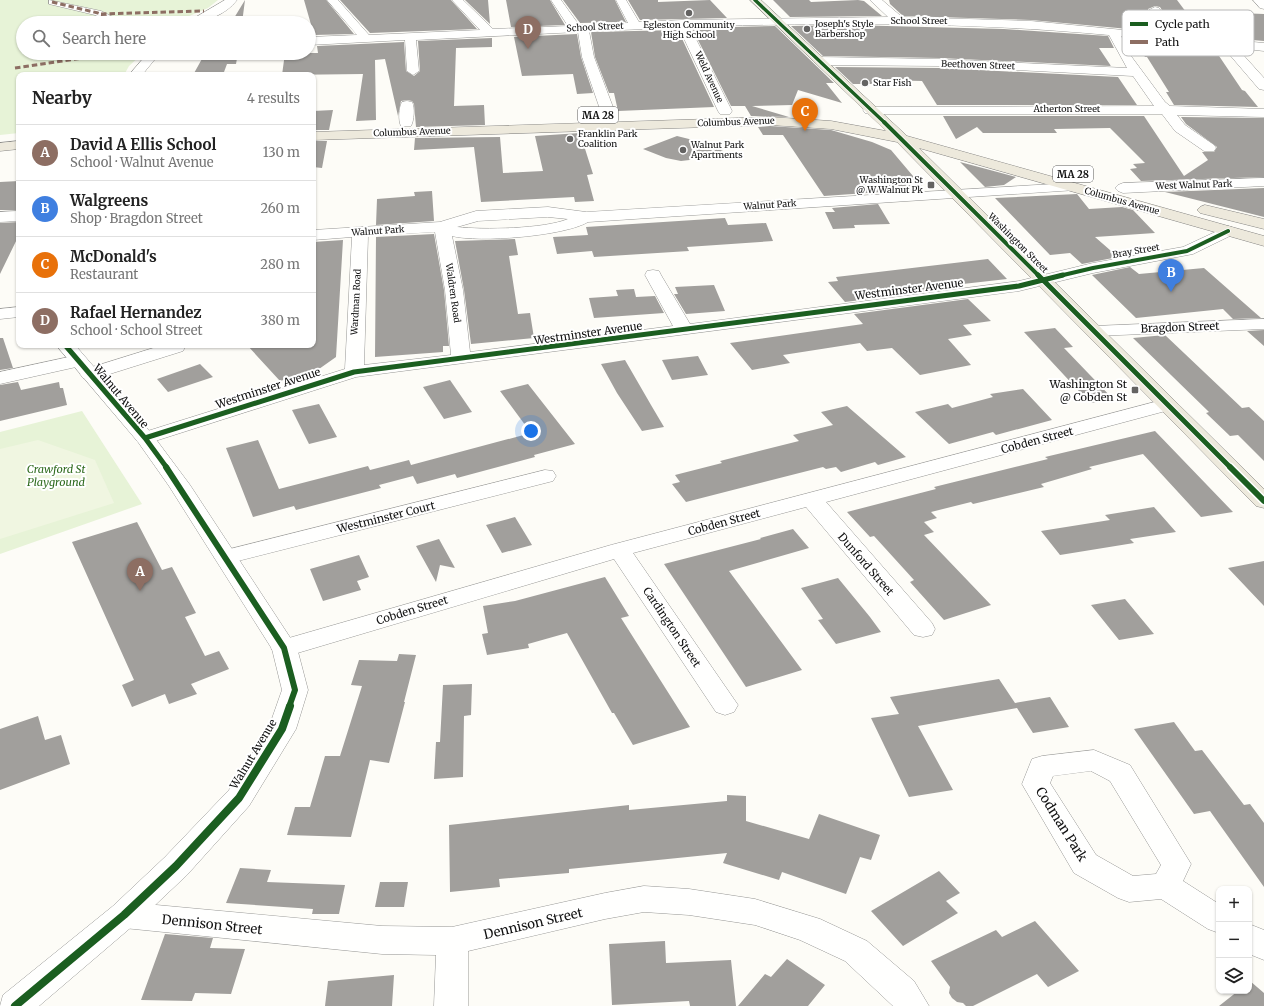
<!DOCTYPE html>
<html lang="en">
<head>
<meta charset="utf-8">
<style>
	:root { --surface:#fff; --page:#f2f2f2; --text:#222; --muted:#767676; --line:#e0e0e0; --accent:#646362 }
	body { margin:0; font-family:Merriweather,serif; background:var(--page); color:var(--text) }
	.controls { position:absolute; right:12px; bottom:12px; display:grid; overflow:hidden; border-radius:8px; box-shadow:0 1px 3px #0004 }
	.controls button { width:36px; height:36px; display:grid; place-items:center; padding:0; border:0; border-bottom:1px solid var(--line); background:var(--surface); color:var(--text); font:20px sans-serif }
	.you { position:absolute; left:531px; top:431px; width:14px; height:14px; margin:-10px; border:3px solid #fff; border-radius:50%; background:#1a73e8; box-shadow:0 0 0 6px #1a73e833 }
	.badge { display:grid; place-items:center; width:26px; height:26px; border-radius:50%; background:var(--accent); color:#fff; font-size:13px; font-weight:700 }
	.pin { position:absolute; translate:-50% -33px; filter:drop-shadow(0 1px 2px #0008) }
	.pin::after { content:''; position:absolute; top:21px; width:14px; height:12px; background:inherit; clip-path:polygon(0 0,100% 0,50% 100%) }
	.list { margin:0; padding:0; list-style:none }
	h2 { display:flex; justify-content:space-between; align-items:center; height:52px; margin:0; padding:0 16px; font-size:17px }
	h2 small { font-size:13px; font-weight:400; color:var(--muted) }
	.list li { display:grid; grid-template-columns:26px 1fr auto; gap:12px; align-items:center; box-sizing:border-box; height:56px; padding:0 16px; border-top:1px solid var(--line) }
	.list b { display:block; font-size:15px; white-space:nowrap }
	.list p { margin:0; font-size:13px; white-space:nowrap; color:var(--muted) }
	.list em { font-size:13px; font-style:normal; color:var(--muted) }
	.icon { flex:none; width:22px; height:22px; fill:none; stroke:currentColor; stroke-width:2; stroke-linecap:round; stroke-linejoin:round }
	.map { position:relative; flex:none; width:1264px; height:1006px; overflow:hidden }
	.search { position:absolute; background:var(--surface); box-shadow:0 1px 3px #0004; left:16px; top:16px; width:300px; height:44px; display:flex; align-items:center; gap:10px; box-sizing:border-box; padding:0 14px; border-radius:22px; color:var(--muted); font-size:15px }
	.panel { position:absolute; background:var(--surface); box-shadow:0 1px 3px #0004; left:16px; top:72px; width:300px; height:276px; border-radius:8px }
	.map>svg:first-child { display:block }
</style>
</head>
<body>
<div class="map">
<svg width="1264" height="1006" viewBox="0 0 1264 1006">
	<rect width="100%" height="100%" fill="#fdfcf7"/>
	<!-- green -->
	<path fill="#e7f3d7" d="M0,0H218L208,8L173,23H23V53H143L129,66L124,75H19V133L0,135Z
		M82,411L142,504L0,554V432Z"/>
	<!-- pitch -->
	<path fill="#f0f6e1" d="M38,440L95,460L114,503L0,539V449Z"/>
	<!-- building -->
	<path fill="#a19f9c" d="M245,0L242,23H231Z
		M304,0H326L354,34L314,35Z
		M340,0H451L477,29L370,33Z
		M465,0H488L490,24Z
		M506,0H550L565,25L511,27Z
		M563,0H615L626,22L580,23Z
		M628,0H658V2L710,0L727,18L640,20Z
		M773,0H809L811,2L858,0L864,1L882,16L790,17Z
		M889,0H1177L1204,36L1177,34L1160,7L1155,6L1148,9V11L1161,32L1031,20L903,16L890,4Z
		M1212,12L1264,14V41L1241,39Z
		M847,25L1004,29L1108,36L1114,48H1099L1111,66L939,58L823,56L791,26Z
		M775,26L834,83H826L842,103L798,90L792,105L752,106L789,117L751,116L745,106H731L692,28Z
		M678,30L714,107L618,111L614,93H609L595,57L591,32Z
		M577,34L581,57L593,93L577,94L573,74L522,76L514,37Z
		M492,38V47L456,48L454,106L484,105L485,125L416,127L414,104L412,101L407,100L401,101L398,116L385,59L375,60L376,120L356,121L363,74L282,75L285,53H318L317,46L404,42L406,71L414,76L420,71L418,41Z
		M1124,38L1213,47L1242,90L1245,91L1258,107L1174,105L1166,92H1169L1147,57H1145L1140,49H1129Z
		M214,53H238L236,64H227L224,72H221L219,75H193L203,57H211Z
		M835,67L939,68L1118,77L1137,105H937L922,81L882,80L883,84H853Z
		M333,110L329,130H313V111Z
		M943,116H1144L1184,176L1208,160L1202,152H1214L1217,147L1186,124L1181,117L1264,118V177L1141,181L1130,169L1137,168L1133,164L1145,163L1110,128L1054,129L1057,133H983L977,127L956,139Z
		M770,126L831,130L872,142L891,150L924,189L824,196L783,135H763L758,127Z
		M580,133L593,174L587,175L594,201L575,202L574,197L481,202L474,147L414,150L415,138L500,137L503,173L543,171L535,136Z
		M677,136L701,142L723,151L698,159L681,161L666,158L643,149Z
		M313,141H327L322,168L313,167Z
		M960,162L990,170L1016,177L1004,185L985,187Z
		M19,181V210H0V182Z
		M1264,188V217L1165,192Z
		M432,191L434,221L376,225L377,199L415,196L414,192Z
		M1077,194L1089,209L1122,207L1133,210L1155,233L1095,237L1118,257L1082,264L1070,253L1050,255L995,198Z
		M878,204L890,224L854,225L855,228L833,229L825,212H835L832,208Z
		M725,218L728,225L766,223L773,241L687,247L689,251L594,257L592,251L557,254L553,237L588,235L586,227Z
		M19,222V235L0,274V223Z
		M434,234L444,290L449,346H443V352L375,357L376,237Z
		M515,239L518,255L509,256L518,314L530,313L534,338L471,344L464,290L455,241Z
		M343,240L336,357L319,369L280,381L247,345H313V242Z
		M988,259L1007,279L954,285L956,288L845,302L828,282L838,281L836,277Z
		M1130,267L1139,274L1204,268L1261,318L1233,319L1223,309L1136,318L1092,275Z
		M714,285L725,311L686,314L674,294H678L675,287Z
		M634,289L636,297L655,296L664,313L594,318L589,298L618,296L616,290Z
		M968,299L991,321L963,325L972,335L948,339L971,365L920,375L892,348L867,351L860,343L783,355L790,363L752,370L730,343L863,324L854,314Z
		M1055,328L1073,347L1064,348L1114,400L1090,403L1024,332Z
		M1264,330V346L1247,331Z
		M1165,335L1242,408L1249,407L1264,421V461L1238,435L1230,436L1206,413L1209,412L1133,338Z
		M0,338H3L13,368L0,370Z
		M698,356L708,375L672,380L662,360Z
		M625,360L651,405L664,427L642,431L617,393L601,364Z
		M200,364L213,377L168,392L157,379Z
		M450,380L472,412L444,419L423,387Z
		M18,382L21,390L59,382L60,388H63L67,405L0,421V385Z
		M528,384L575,444L534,455L535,457L457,478L455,474L417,484L413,476L379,485L381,488L296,510L294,506L253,517L226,448L258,440L279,489L368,466L370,470L409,460L411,465L531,433L500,391Z
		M1023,389L1052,420L996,435L993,432L949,444L915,412L948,404L952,408L993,397L990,394Z
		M319,404L337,437L309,444L292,410Z
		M847,406L906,457L878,465L875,462L841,472L836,467L826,469L823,467L686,502L672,484L680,482L675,475L722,463L720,461L799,441L793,435L833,425L821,412Z
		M1155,431L1233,512L1201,517L1143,454L1089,467L1092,469L1041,484L1044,487L973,504L971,502L931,512L937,518L924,522L934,532L924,535L991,605L944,620L910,582L914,580L874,536L870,537L847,512L936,489L934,487L1048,459L1045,457Z
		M1154,507L1176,532L1130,539L1134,543L1060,555L1041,531L1110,520L1105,515Z
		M515,517L532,545L502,553L486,525Z
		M137,522L162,570L172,567L196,613L185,617L205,656L219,651L229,669L191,684L197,694L169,704L165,694L132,707L122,685L134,680L72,542Z
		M793,529L809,548L729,571L802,670L746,687L664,564L761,539L760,538Z
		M439,539L455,568L440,565L436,582L416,546Z
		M359,555L369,577L357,581L361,590L323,601L310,569Z
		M1264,561V606L1228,568Z
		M605,577L629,616L621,618L690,727L633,745L614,713H612L567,633L528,644L529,648L487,655L482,634L488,633L483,606L515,601Z
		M838,578L870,617L881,632L836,644L818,620L823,619L801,588Z
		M1125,599L1154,634L1119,640L1091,605Z
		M399,654L416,655L404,702H405L389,763L370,760L351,837L287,835L295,807H310L325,756H340L362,686L351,685L359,660L397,661Z
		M999,679L1015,703L1050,697L1069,727L1033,733L1017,708L918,726L953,790L909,797L871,718L899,714L890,697Z
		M472,684L471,715L464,716L463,777L434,779L436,742H440L443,685Z
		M38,716L45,740L61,735L70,764L0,790V729Z
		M1174,722L1195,751L1202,750L1244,805L1250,804L1264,823V887L1210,811L1194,814L1134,729Z
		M727,795L746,796V821L809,839L819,814L880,835L871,860L860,857L846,894L782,872L779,880L723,863L727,853L569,869V873L499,879L500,887L450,892L449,825L629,805V810L727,801Z
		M240,868L271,870L267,882L345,885L339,914H312L313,909L226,903Z
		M939,871L960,893L946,901L958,913L903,946L871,911Z
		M380,882H408L404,907H375Z
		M1035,921L1079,971L1048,987L1037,974L973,1006H966L963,1003L957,1002L952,998L949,993L950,987L931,961L996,930L1002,937Z
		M165,934L213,938L210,948L245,949L231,994L195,993L192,1001L141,1000Z
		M665,941L666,963L731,960L736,1006H690L689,1001L612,1005L609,944Z
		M787,959L825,985L808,1006H738L765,974L771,977Z
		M394,975L392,1006H325L328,981Z
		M1250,981L1264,993V1006H1219L1238,991H1249Z"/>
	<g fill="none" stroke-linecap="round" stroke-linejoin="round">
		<!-- pedestrian casing -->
		<g stroke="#979795" stroke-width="1">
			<path id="pedestrian" d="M49,0L101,11L125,23H112L95,15L49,4Z"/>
		</g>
		<!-- minor casing -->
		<g stroke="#979795" stroke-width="1">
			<path id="minor" d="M327,0H338L369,35L480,30L452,0H463L493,29L568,26L551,0H561L579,25L628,23L616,0H626L639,22L682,20L888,17L870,0H882L902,17L1031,21L1164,34L1149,10L1155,7L1159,8L1176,35L1264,43V51L1237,48L1264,78V90L1259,89L1223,47L1121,36L1131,56L1165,102L1170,106L1264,109V117L1177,115L1185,125L1214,145L1216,148L1214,151H1204L1175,131L1162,114H870L865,113L863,110L865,107L1154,106L1133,76L939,66L819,65L813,61L819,57L939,59L1127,68L1109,35C969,22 830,22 690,27L732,111L730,114H720L718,111L679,28L589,31L594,57L616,115L614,118H604L602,115L582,57L578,32L416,40L419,71L413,75L407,71L405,40L309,45V37L357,35Z
				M1253,0H1264V9L1260,8Z
				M407,101L412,102C415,107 414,121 411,126H401C398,121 399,107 402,102Z
				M1264,178V186L1123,193L1118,191L1115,188L1118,185L1123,183Z
				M1071,183L1076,184L1078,187L1076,190L588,222C565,236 479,243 452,236L463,290L470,352L673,326L645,275L647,271L653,270L659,271L661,275L690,324L1019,281L1093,263L1183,247L1228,226L1234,228L1236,231L1234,234L1193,254L1093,273L1019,291L356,377L152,442L145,444L138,442L135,438L138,434L345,369L352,237L313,240V230L440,222L476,211L548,207L586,212ZM548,217L568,219C544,229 483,230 457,227L478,221ZM435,232L445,290L451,355L364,365L368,236Z
				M19,211V221L0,222V212Z
				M19,307V317L0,319V309Z
				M1264,319V329L1095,336L1089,335L1086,331L1089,327L1095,326Z
				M163,345H184L185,347L183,351L97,378L90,380L83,378L80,374L83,370Z
				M78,355L85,357L87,361L85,365L0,384V372Z
				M1166,399L1173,401L1176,405L1173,409L826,502L932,623L935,629L932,635L923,637L914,635L806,507L633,553L738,705L734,712L725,715L716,712L614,559L284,657L275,654L271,648L275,642L611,545Z
				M545,470L553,471L556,476L553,481L226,564L218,562L214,557L218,552Z
				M1094,750L1130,765L1191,864L1183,881L1219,904V933L1208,929L1161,899L1129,902L1118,898L1074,873L1022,784L1032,759L1042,756ZM1091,771L1110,781L1161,865L1156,874L1133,876L1096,855L1050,783L1053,776Z
				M644,886L689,889L755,899L820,919L867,941L914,981L929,1006H893L845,961L800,940L755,925L689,915L644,912L605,919L468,951V1006H434L436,955L382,954L124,928L113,924L108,915L113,906L124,902L382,926L452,927L605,893Z
				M1249,924L1264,930V960L1249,954Z"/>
		</g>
		<!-- tertiary casing -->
		<g stroke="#979795" stroke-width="1">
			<path id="tertiary" d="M225,0H237C226,15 204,23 186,23Z
				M148,53H160L142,75H129Z
				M56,345H75L152,434L190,485L297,648L308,690L296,729L249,806L187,875L135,924L39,1006H0L3,995L113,906L165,857L229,790L269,727L282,690L272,649L169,486L138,442Z"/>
		</g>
		<!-- primary casing -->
		<g stroke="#858482" stroke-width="1">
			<path id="primary" d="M750,0H761L907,136L1264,236V246L919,148L1264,489V508L1256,506L897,142L831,129L770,125L313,140V132L770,117L831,121L886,131Z
				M19,141V149L0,151V143Z
				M1205,205L1264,219V229L1200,213L1197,210L1200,207Z"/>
		</g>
		<!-- pedestrian -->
		<use href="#pedestrian" fill="#fffffe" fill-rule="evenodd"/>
		<!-- minor -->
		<use href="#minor" fill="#fffffe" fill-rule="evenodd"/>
		<!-- tertiary -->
		<use href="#tertiary" fill="#fffffe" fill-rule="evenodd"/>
		<!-- primary -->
		<use href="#primary" fill="#ede9dc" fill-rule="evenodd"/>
		<!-- quiet -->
		<path stroke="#8d6e63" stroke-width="3" stroke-dasharray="5.5 3" stroke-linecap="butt" d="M52,2L98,13L120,23
			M101,14L204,11
			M15,68L117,53"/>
		<!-- cycleway-far4 casing -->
		<g stroke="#fff" stroke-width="5">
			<path id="cycleway-far4" d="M755,0L885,123"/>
		</g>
		<!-- cycleway-far3 casing -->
		<g stroke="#fff" stroke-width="5.5">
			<path id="cycleway-far3" d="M884,122L1039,276
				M1059,276L1093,268L1187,251L1228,231"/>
		</g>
		<!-- cycleway-far2 casing -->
		<g stroke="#fff" stroke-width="7">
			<path id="cycleway-far2" d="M1038,275L1231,468
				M65,345L145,438L167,468
				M145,438L354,372L1019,286L1063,275"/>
		</g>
		<!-- cycleway-far1 casing -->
		<g stroke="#fff" stroke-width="9">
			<path id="cycleway-far1" d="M166,467L284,648L295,690L289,707
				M1230,467L1264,501"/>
		</g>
		<!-- cycleway casing -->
		<g stroke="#fff" stroke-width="10">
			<path id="cycleway" d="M15,1006L124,915L176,866L239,798L282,729L290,706"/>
		</g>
		<!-- cycleway-far4 -->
		<use href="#cycleway-far4" stroke="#1b5e20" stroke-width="3.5"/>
		<!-- cycleway-far3 -->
		<use href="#cycleway-far3" stroke="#1b5e20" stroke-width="4"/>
		<!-- cycleway-far2 -->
		<use href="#cycleway-far2" stroke="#1b5e20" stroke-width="5"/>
		<!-- cycleway-far1 -->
		<use href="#cycleway-far1" stroke="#1b5e20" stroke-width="6"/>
		<!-- cycleway -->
		<use href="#cycleway" stroke="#1b5e20" stroke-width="8"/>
	</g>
	<!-- markers -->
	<g fill="#646362" stroke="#fff" stroke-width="1.5">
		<circle cx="689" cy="13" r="4"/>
		<circle cx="807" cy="29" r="4"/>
		<circle cx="865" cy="83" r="4"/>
		<circle cx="570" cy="139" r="4"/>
		<circle cx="683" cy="150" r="4"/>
		<rect x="927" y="181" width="8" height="8" rx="2"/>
		<rect x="1131" y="386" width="8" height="8" rx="2"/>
	</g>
	<g text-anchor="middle" stroke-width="4" stroke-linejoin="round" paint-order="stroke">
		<!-- far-street labels -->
		<g font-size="9" fill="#111" stroke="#fff">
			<text x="919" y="24">School Street</text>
			<text transform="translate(595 27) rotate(-3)" y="3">School Street</text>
			<text transform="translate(978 65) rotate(2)" y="3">Beethoven Street</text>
			<text transform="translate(709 77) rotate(65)" y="3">Weld Avenue</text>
			<text x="1067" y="112">Atherton Street</text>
			<text transform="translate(736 122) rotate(-2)" y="3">Columbus Avenue</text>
			<text transform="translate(412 132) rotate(-2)" y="3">Columbus Avenue</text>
			<text transform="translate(1194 185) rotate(-2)" y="3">West Walnut Park</text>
			<text transform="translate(1122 201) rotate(16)" y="3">Columbus Avenue</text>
			<text transform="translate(770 205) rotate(-4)" y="3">Walnut Park</text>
			<text transform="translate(378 231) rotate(-4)" y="3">Walnut Park</text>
			<text transform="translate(1018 243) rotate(45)" y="3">Washington Street</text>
			<text transform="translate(1136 251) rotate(-10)" y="3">Bray Street</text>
			<text transform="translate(453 293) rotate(82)" y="3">Waldren Road</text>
			<text transform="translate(356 302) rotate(-87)" y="3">Wardman Road</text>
		</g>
		<!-- far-poi labels -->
		<g font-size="9" fill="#111" stroke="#fff" text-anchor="start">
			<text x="815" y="27">Joseph's Style<tspan x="815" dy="10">Barbershop</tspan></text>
			<text x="689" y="28" text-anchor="middle">Egleston Community<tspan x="689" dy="10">High School</tspan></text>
			<text x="873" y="86">Star Fish</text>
			<text x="578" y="137">Franklin Park<tspan x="578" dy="10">Coalition</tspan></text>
			<text x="691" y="148">Walnut Park<tspan x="691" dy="10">Apartments</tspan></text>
			<text x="923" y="183" text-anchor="end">Washington St<tspan x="923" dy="10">@ W Walnut Pk</tspan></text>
		</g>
		<!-- shield labels -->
		<g fill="#fff" stroke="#585858" stroke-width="1">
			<rect x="578" y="107" width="40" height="16" rx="3"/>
			<rect x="1053" y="166" width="40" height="16" rx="3"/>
		</g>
		<g font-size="10" font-weight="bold" fill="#111">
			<text x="598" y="119">MA 28</text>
			<text x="1073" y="178">MA 28</text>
		</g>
		<!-- street labels -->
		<g font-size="11" fill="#111" stroke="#fff">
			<text transform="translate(909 289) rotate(-7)" y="4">Westminster Avenue</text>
			<text transform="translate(1180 327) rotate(-2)" y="4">Bragdon Street</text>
			<text transform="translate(588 333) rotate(-8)" y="4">Westminster Avenue</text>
			<text transform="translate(268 388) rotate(-18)" y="4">Westminster Avenue</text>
			<text transform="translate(121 396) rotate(50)" y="4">Walnut Avenue</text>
			<text transform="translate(1037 440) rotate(-15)" y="4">Cobden Street</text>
			<text transform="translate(386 517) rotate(-14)" y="4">Westminster Court</text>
			<text transform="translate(724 522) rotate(-15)" y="4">Cobden Street</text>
			<text transform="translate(866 564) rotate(49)" y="4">Dunford Street</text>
			<text transform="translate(412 610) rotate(-17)" y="4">Cobden Street</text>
			<text transform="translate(672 627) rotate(56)" y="4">Cardington Street</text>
			<text transform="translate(253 754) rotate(-59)" y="4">Walnut Avenue</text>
		</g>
		<!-- poi labels -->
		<g font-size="11" fill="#111" stroke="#fff" text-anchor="end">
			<text x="1127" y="388">Washington St<tspan x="1127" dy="13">@ Cobden St</tspan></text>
		</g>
		<!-- park labels -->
		<g font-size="11" font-style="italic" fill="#2f6b1f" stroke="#fff">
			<text x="56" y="473">Crawford St<tspan x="56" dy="13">Playground</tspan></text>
		</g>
		<!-- near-street labels -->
		<g font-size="13" fill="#111" stroke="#fff">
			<text transform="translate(1062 824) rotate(58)" y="5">Codman Park</text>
			<text transform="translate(533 923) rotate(-13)" y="5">Dennison Street</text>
			<text transform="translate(212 924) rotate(6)" y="5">Dennison Street</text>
		</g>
	</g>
	<!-- legend -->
	<rect x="1122" y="10" width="132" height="46" rx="6" fill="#fff" stroke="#b8b8b8" stroke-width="1"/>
	<rect x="1130" y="22" width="18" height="4" fill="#1b5e20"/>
	<rect x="1130" y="40" width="18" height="4" fill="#8d6e63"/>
	<g font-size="11" fill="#111">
		<text x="1155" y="28">Cycle path</text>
		<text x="1155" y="46">Path</text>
	</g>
</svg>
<div class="controls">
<button>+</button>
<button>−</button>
<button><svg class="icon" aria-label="layers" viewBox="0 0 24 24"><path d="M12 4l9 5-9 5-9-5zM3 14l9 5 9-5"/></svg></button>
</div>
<div class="you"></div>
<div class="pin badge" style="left:140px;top:591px;background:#8d6e63">A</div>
<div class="pin badge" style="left:1171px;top:292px;background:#3f7fe0">B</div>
<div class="pin badge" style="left:805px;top:131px;background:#e8710a">C</div>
<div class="pin badge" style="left:528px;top:49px;background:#8d6e63">D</div>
<div class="search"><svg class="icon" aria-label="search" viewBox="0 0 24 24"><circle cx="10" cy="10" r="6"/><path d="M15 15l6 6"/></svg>Search here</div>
<section class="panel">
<h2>Nearby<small>4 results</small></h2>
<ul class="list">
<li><span class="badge" style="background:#8d6e63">A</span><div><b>David A Ellis School</b><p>School · Walnut Avenue</p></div><em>130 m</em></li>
<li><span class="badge" style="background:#3f7fe0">B</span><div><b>Walgreens</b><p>Shop · Bragdon Street</p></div><em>260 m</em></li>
<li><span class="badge" style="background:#e8710a">C</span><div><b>McDonald's</b><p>Restaurant</p></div><em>280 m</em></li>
<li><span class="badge" style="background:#8d6e63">D</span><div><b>Rafael Hernandez</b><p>School · School Street</p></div><em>380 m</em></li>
</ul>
</section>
</div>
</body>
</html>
